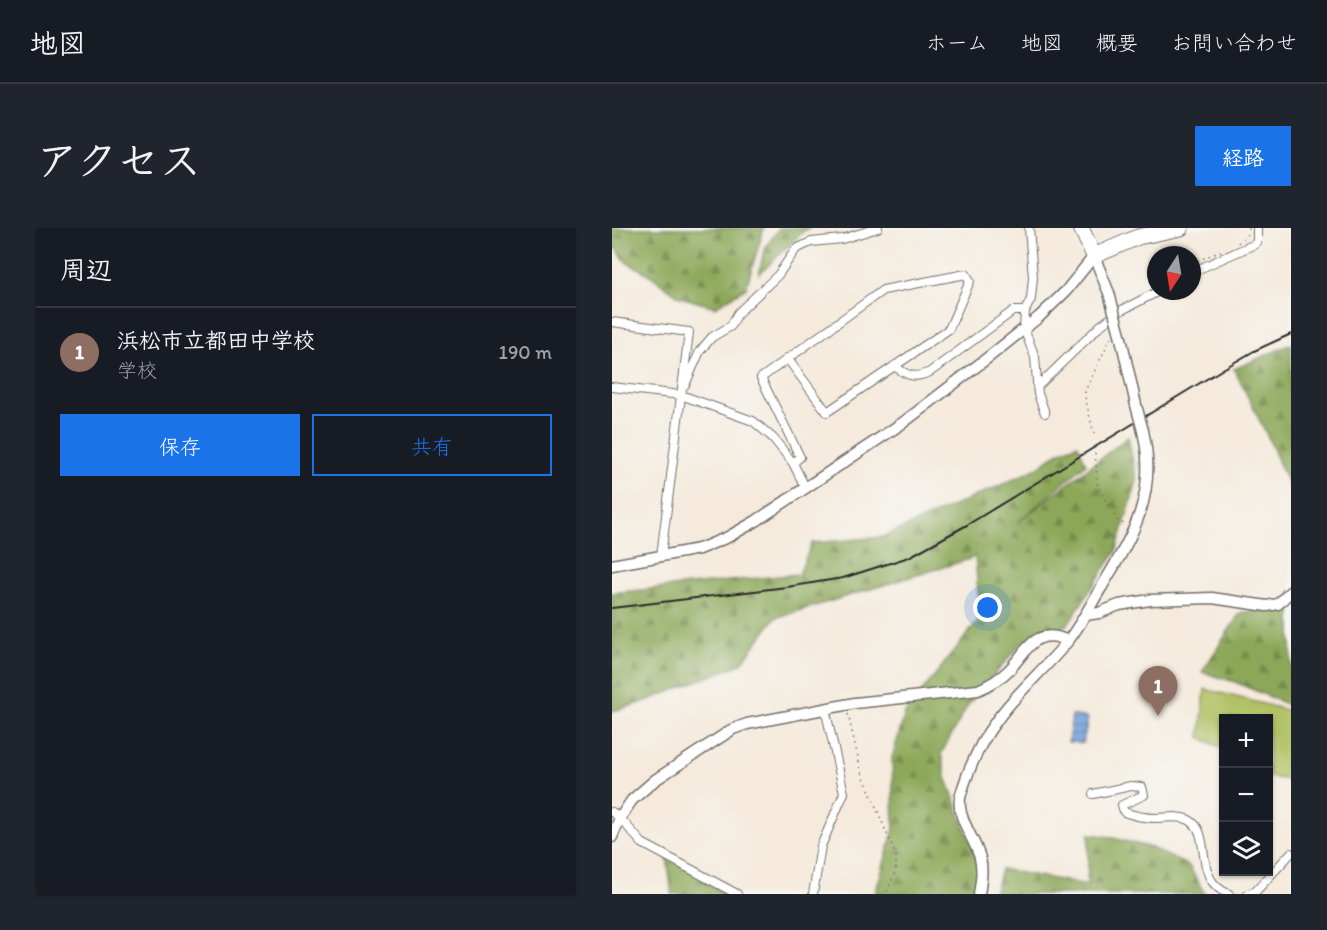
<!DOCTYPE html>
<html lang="ja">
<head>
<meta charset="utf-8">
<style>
	:root { --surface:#171b24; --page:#20242c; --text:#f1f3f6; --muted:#9ea1a6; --line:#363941; --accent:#1a73e8 }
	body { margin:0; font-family:Itim,"Klee One",sans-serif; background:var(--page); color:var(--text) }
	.controls { position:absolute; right:18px; bottom:18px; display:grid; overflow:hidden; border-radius:0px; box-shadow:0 2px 4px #0004 }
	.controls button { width:54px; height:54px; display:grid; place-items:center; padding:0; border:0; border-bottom:2px solid var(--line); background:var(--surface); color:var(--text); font:30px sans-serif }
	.compass { position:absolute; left:535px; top:18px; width:54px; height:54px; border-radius:50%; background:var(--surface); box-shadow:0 2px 4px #0004; rotate:192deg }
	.you { position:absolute; left:376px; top:380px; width:21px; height:21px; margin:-15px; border:4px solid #fff; border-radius:50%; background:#1a73e8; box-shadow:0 0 0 9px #1a73e833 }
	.badge { display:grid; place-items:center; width:39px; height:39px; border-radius:50%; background:var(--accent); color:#fff; font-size:20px; font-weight:700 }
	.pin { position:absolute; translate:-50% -50px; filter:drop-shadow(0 2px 3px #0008) }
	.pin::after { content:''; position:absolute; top:32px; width:21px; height:18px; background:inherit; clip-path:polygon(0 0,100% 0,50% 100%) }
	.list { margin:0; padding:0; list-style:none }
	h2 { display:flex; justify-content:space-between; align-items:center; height:78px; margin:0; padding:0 24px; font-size:26px }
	h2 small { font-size:20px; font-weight:400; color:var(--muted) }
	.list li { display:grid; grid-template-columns:39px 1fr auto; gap:18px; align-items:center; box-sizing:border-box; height:90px; padding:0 24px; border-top:2px solid var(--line) }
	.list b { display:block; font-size:22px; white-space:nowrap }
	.list p { margin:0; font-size:20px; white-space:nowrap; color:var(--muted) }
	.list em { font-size:20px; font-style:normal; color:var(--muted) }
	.actions { display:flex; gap:12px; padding:18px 24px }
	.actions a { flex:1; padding:14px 0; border:2px solid var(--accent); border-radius:0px; text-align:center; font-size:21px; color:var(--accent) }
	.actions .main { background:var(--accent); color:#fff }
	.icon { flex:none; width:33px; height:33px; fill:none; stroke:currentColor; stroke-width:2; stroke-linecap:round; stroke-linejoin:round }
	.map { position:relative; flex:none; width:679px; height:666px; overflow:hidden; border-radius:0px }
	header { display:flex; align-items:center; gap:36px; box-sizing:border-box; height:84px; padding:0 30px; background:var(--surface); border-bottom:2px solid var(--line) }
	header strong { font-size:28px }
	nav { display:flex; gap:33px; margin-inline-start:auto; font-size:21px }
	.intro { display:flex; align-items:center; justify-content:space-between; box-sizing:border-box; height:144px; padding:0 36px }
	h1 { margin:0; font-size:42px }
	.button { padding:15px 27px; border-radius:0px; background:var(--accent); color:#fff; font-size:21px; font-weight:700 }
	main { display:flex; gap:36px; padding:0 36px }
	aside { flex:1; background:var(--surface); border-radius:0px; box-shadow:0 2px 4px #0004 }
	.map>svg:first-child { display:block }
</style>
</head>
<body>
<header>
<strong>地図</strong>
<nav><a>ホーム</a><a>地図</a><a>概要</a><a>お問い合わせ</a></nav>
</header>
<div class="intro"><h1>アクセス</h1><a class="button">経路</a></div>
<main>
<aside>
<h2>周辺<small></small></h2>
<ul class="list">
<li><span class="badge" style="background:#8d6e63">1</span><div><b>浜松市立都田中学校</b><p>学校</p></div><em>190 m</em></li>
</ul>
<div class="actions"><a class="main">保存</a><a>共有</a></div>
</aside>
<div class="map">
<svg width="679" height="666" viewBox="0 0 679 666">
	<defs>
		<pattern id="forest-firs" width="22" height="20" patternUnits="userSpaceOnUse" patternTransform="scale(1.5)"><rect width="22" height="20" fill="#8ca759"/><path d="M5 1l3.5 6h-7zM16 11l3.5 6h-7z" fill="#73884a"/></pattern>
		<pattern id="water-rules" width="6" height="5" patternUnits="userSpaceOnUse" patternTransform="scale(1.5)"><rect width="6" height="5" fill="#6e9ed8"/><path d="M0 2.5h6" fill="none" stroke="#5b81af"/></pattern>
	</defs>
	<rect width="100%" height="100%" fill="#f6f6f2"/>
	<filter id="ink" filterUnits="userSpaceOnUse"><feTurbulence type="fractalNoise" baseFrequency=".0167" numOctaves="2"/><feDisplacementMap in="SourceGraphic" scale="12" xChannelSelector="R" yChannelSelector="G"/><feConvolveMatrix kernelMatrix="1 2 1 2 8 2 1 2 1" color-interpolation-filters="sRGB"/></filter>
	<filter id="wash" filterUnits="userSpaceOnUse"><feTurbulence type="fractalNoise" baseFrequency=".008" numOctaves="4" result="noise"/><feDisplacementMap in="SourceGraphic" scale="24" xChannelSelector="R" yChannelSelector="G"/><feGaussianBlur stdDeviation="1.35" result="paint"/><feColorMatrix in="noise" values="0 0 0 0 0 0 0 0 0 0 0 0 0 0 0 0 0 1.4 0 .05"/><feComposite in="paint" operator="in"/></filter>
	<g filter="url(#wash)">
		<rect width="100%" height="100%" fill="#f5eadc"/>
		<!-- forest -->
		<path fill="url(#forest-firs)" stroke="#5c6942" stroke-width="1.5" d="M0,0H152L134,60L103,79L68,69L35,45L14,34L0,15Z
			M167,0H198L192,3L147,46L152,22Z
			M679,116V263L656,209L622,141Z
			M516,209L525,253L504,324L455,397L409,416L356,477L329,526L334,549L370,644L363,666H263L282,601L280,530L293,485L368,390L363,328L358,331L163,390L129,436L26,476L0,483V365L187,346L200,315L271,309L398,253L425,240L445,225L466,216L474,236L405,295Z
			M679,362V478L623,454L590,444L628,385L678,377Z
			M477,606L494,608L540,620L577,638L593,666H382L389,641L475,657Z
			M55,630L112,656L113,666H60Z"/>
		<!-- green -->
		<path fill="#b1c163" stroke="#6e7647" stroke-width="1.5" d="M593,461L679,483V552L657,549L656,490H612L611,521L588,509Z"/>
		<!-- water -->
		<path fill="url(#water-rules)" stroke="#4c6482" stroke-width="1.5" d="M460,487L476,490L471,515L456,514Z"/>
	</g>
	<g filter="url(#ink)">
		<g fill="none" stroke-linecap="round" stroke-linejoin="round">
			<!-- street casing -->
			<g stroke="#726e69" stroke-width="10">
				<path id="street" d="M417,0L421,49L419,71L413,83L412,101L423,129L426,166L433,185
					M580,44L643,16L645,14V0
					M0,94L77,104L49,328
					M175,130L215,184L337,101L358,53L354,46L271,62L149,150L188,229L181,235
					M282,138C296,148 302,151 318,144L401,83H413
					M73,157L88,123L100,109L119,98L126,85L166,47L184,21L199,14L230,11L266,0
					M0,159L69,167L141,193L161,210L181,235L193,259
					M425,159L489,97L510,82L547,63
					M481,566L519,558L530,559L532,567L510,577L512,584C523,588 534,590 545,590C555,590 567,587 577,592C602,605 579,652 617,666
					M0,584L8,590L30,615L125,666
					M201,666L209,618L232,565L213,480
					M636,666L644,663L679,625"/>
			</g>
			<!-- secondary casing -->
			<g stroke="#726e69" stroke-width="13">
				<path id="secondary" d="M509,110L524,177
					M0,337L87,321L116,309L144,293L292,194L378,128L427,89L454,63L482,28L497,65
					M473,387L487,385L507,377L538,372L600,370L655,378L666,376L679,363
					M0,609L8,590L20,572L43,552L121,501L135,496L243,475L366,462C378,457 388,451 398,441C416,421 424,398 456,413
					M367,666C369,654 371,642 368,630C363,610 342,587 349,566C357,540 368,514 385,492C405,464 433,441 455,414C468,398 478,378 489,360C521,307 546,267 531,203"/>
			</g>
			<!-- highway casing -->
			<g stroke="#726e69" stroke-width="17">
				<path id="highway" d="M469,0L482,28L526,9L569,0"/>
			</g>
			<!-- path -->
			<path stroke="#726e69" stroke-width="1.5" stroke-dasharray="1.5 4.5" stroke-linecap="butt" d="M626,15L637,5V0
				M580,35L611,22
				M482,206L473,169V163L499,109
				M483,225L486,259L506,293L512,296
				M236,486L249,542L284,628V642L274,666"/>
			<!-- street -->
			<use href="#street" stroke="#fff" stroke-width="8"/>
			<!-- secondary -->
			<use href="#secondary" stroke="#fff" stroke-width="10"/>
			<!-- highway -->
			<use href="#highway" stroke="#fff" stroke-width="15"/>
			<!-- rail -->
			<path stroke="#2b2b2b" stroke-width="2" d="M0,380L175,359L231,350L297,329L355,297L611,141L642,123L679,106"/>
			<!-- secondary-bridge casing -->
			<g stroke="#726e69" stroke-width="13" stroke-linecap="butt">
				<path id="secondary-bridge" d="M497,65L509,110
					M524,177L531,203"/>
			</g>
			<!-- secondary-bridge -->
			<use href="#secondary-bridge" stroke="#fff" stroke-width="10"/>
		</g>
	</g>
</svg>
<div class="controls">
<button>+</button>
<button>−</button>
<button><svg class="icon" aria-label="layers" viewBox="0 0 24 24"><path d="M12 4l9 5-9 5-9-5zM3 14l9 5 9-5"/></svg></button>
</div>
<svg class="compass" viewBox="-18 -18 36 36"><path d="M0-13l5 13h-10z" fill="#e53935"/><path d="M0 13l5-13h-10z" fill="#9ea1a6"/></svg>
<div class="you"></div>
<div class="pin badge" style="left:546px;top:488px;background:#8d6e63">1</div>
</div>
</main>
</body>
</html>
